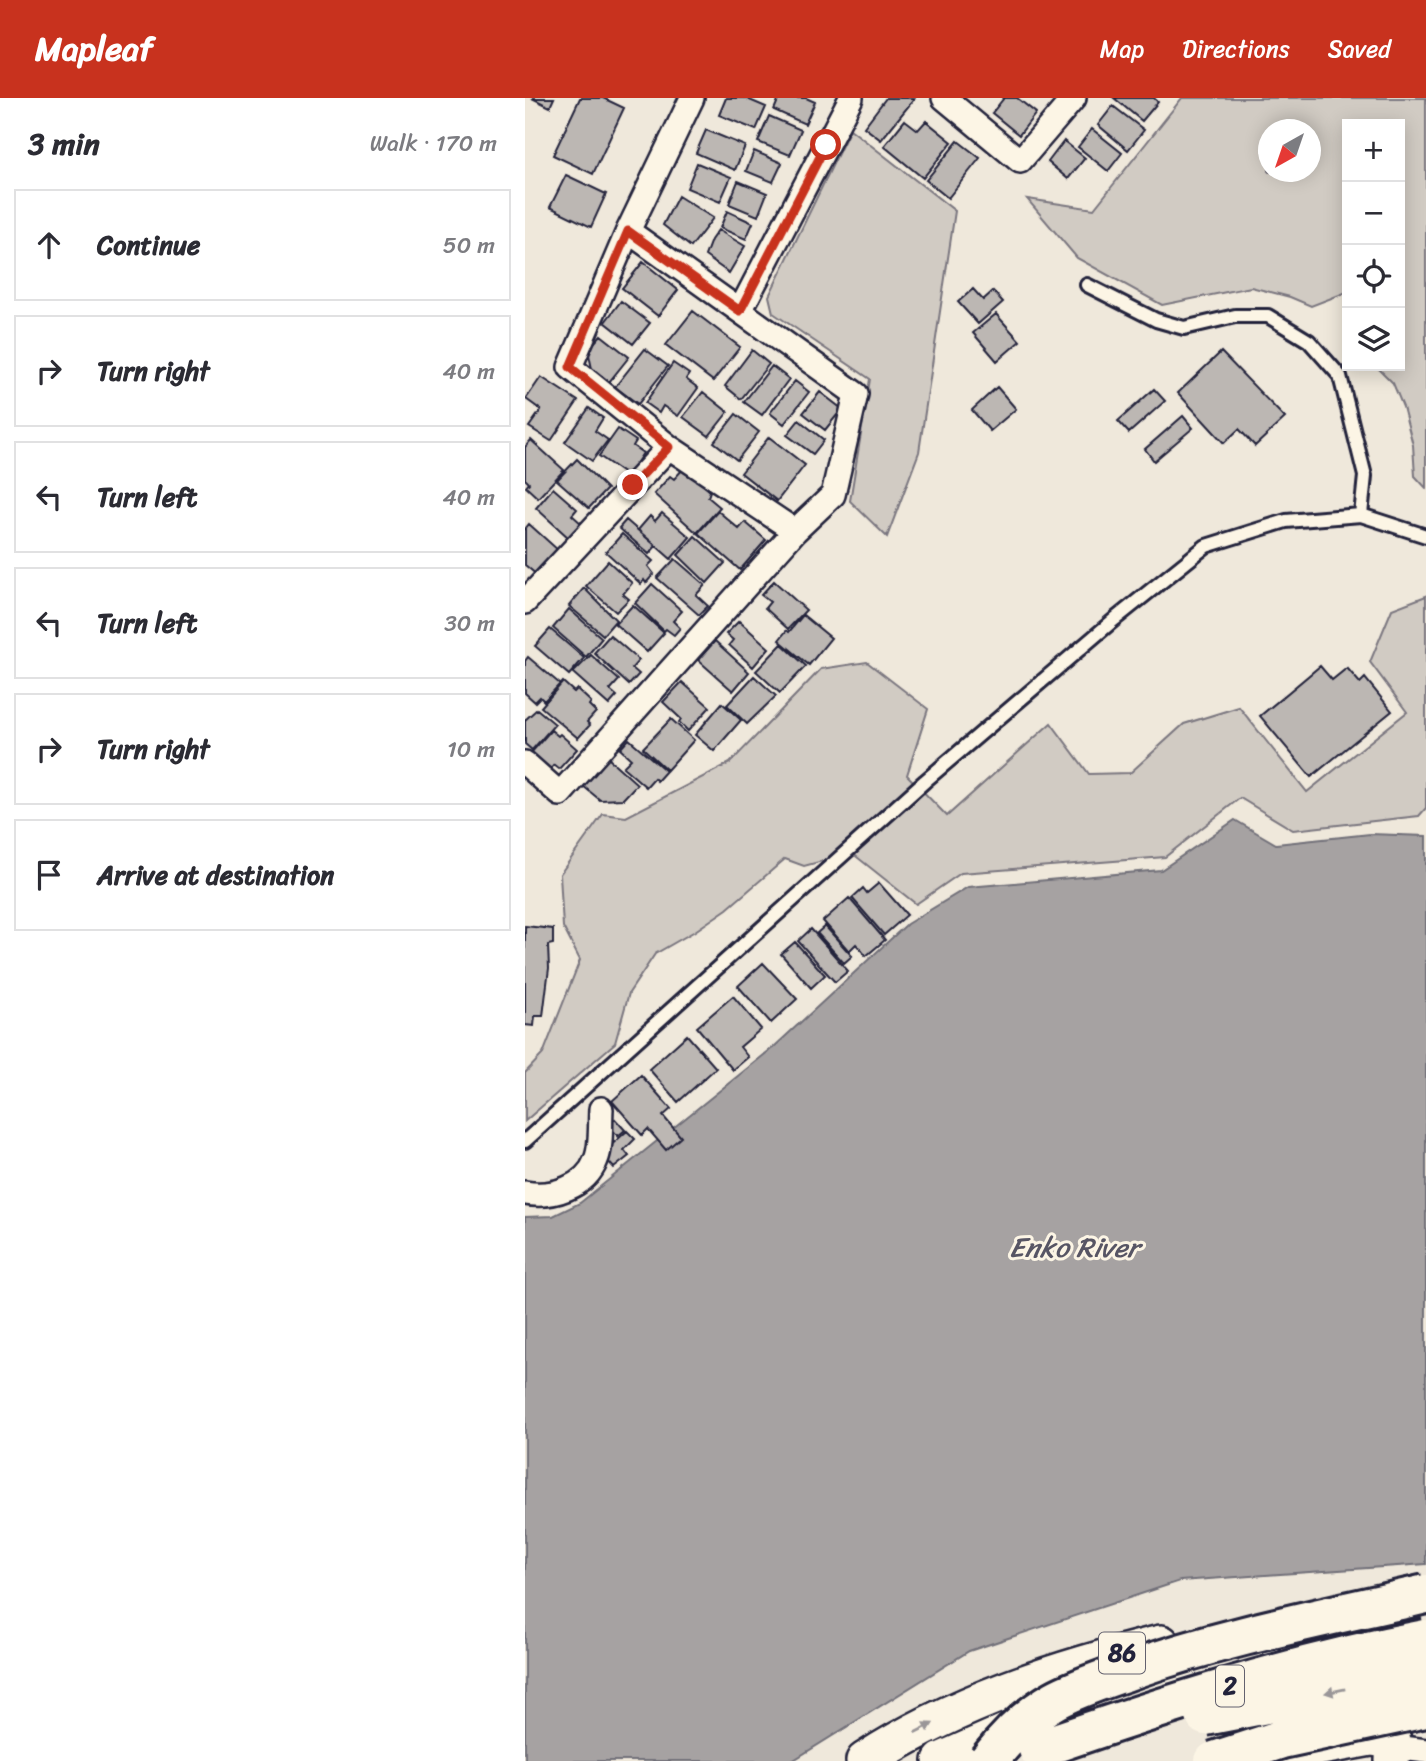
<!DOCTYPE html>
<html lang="en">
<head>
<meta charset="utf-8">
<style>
	:root { --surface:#fff; --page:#f2f2f3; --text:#2b2b33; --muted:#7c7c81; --line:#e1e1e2; --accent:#c8321e }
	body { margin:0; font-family:Sriracha,sans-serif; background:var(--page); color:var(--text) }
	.controls { position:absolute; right:21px; top:21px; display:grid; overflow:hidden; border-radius:0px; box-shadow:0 4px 18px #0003 }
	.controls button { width:63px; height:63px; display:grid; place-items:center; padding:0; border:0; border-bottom:2px solid var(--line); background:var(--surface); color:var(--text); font:35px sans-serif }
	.compass { position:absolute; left:733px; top:21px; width:63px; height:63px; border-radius:50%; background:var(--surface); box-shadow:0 4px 18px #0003; rotate:220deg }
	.stop { position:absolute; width:21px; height:21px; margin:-16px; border:5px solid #c8321e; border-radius:50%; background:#fff }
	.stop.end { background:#c8321e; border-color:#fff; box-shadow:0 2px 7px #0008 }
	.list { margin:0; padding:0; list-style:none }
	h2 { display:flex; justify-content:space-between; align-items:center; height:91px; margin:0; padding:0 28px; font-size:30px }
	h2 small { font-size:23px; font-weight:400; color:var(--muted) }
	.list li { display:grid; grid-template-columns:46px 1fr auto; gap:21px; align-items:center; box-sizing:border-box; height:112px; margin:0 14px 14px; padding:0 14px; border:2px solid var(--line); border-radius:0px }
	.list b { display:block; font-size:26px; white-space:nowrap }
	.list em { font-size:23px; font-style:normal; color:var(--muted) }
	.icon { flex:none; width:38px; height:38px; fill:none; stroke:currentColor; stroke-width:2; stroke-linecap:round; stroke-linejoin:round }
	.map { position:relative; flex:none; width:901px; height:1663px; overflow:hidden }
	header { display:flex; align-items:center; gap:42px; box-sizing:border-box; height:98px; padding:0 35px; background:var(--accent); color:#fff }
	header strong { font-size:33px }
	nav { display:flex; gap:38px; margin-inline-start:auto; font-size:24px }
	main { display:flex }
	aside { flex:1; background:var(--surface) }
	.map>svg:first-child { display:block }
</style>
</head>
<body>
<header>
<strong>Mapleaf</strong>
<nav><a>Map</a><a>Directions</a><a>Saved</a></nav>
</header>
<main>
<aside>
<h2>3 min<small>Walk · 170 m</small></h2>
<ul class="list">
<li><svg class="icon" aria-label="ahead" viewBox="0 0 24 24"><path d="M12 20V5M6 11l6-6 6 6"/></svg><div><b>Continue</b></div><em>50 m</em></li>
<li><svg class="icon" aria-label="right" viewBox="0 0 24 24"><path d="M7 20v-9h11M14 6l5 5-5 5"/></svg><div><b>Turn right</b></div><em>40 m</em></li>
<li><svg class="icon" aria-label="left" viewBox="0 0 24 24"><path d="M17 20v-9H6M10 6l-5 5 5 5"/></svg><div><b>Turn left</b></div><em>40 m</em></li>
<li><svg class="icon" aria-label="left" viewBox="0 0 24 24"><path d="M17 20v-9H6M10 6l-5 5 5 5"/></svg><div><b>Turn left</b></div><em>30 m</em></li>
<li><svg class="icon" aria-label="right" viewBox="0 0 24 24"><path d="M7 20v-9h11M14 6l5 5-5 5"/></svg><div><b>Turn right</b></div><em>10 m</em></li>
<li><svg class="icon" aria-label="arrive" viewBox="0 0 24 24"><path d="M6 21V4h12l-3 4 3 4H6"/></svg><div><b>Arrive at destination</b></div></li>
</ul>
</aside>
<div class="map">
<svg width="901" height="1663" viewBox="0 0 901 1663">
	<rect width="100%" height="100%" fill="#efe8db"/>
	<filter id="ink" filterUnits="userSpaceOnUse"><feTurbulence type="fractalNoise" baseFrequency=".0143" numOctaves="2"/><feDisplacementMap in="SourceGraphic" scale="14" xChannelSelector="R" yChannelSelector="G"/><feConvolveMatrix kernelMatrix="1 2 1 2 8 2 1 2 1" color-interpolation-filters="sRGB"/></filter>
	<g filter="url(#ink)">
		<!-- green -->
		<path fill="#d1cbc3" stroke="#7a767f" stroke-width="2" fill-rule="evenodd" d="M657,0H901V390L890,378L888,347L878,309L868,285L851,268H875V26H822V194L786,208L765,199L726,189L637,207L552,160L502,101L569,111ZM744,32H786V74H744Z
			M325,31L430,113L394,354L362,439L325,403L345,281L248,215L244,198Z
			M901,498V710L894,718L768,732L715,700L640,759L436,775L391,806L327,755L279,768L260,761L202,811L170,833L130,856L104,895L90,945L0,1023V975L18,956L55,862L38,829L35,776L78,716L101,719L205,665L296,571L342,564L403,611L382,677L422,718L526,625L564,676L605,675L659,626L714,609L782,694L882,614L845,564L867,511Z"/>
		<!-- water -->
		<path fill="#a6a2a2" stroke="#716f79" stroke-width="2" d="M710,722L751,746L845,736L901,738V1466L655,1483L444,1553L267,1663H0V1119L28,1118L55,1105L250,948L382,826L443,789L636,772Z"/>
		<!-- building -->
		<path fill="#bcb7b3" stroke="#22223b" stroke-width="2" d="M7,0H29L25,9Z
			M55,0H78L99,10L68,76L28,57Z
			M201,0H220L241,9L231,32L194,17Z
			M254,0H281L290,4L280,26L249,12Z
			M361,0H390L356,42L339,29Z
			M479,0H492L511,15L494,37L467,15Z
			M589,0H629L633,4L617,23Z
			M588,8L619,32L603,52L573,27Z
			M244,18L276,32L265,57L233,44Z
			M380,22L393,32L401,23L427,44L398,80L359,48Z
			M567,31L597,55L583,73L553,49Z
			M181,32L220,48L210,72L171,55Z
			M433,43L455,60L423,100L401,82Z
			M539,43L560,60L543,81L523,64Z
			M229,53L257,65L248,84L221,73Z
			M172,65L206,79L195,104L162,90Z
			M41,77L81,96L66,129L25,109Z
			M213,83L242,95L233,118L204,106Z
			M153,98L188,120L166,149L138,127Z
			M202,113L228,125L221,141L195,130Z
			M193,132L220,148L204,175L180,158L186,142Z
			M118,164L153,192L133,218L97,190Z
			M448,191L458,202L468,193L478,204L453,226L433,204Z
			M96,203L125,225L108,246L80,224Z
			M168,213L215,249L188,283L141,247Z
			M471,216L495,243L472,263L448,235Z
			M76,237L104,259L84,284L67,271L63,252Z
			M120,251L143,268L113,306L90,289Z
			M227,252L244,266L216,301L200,288Z
			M696,254L760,320L730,348L714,331L699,345L653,295Z
			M148,265L164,276L161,281L173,290L153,318L138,308L134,315L120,305Z
			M247,268L264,281L237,317L219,304Z
			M16,279L53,303L26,343L4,329L16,312L1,301Z
			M270,283L284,294L259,326L245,315Z
			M472,289L491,311L465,333L447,312Z
			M629,291L640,303L604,335L593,323Z
			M178,294L203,314L184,338L158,319Z
			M295,294L317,311L300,332L278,315Z
			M64,310L78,320L70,333L83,342L67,363L40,344Z
			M211,316L234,334L212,362L189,344Z
			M658,318L668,330L629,363L620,351Z
			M274,322L299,342L288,356L262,337Z
			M93,331L111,343L108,348L118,355L103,378L74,358Z
			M244,339L280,367L252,403L216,375Z
			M6,342L39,372L13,400L1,389L4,385L0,381V349Z
			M52,361L82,391L64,410L32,382Z
			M159,370L185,393L183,399L195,409L172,435L129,396L145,378L149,381Z
			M28,390L52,411L47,417L57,426L44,440L11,410Z
			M193,413L214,431L220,424L241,442L215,472L173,435Z
			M137,415L165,439L146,461L113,432L125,418L130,423Z
			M101,422L131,448L124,456L94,430Z
			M4,426L34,453L12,477L0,467V431Z
			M97,436L128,463L123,468L129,476L121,485L119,482L116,486L81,454Z
			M170,438L200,465L182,485L153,457Z
			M150,461L180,487L171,497L183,508L174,517L132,480Z
			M83,463L107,485L98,496L104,501L91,514L61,488Z
			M249,483L281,512L263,531L240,510L245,504L236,497Z
			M127,486L157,513L148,523L155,530L149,537L141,531L139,533L110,505Z
			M59,490L91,522L78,537L44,508Z
			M108,507L139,535L122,554L90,526Z
			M44,511L77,540L61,559L28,530Z
			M278,517L306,540L284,567L254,542L262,532L264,534Z
			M214,523L244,550L228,569L204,547L208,542L201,536Z
			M25,531L59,560L44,577L10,548Z
			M85,537L114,562L107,570L114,576L104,587L69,555Z
			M190,543L224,574L208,593L173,562Z
			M257,546L281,568L255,595L231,573Z
			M66,557L94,582L85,592L92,598L84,607L48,575Z
			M3,559L35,586L19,603L15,599L10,604L0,595V563Z
			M795,568L807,582L822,570L835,585L840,580L867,613L786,679L735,618Z
			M229,578L251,598L222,626L202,607Z
			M38,584L49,594L52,591L66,604L64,607L71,614L62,624L65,627L53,640L16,609Z
			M157,584L185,609L163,633L154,624L156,621L138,604Z
			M197,605L216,622L189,653L170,637Z
			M12,611L30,626L7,652L0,646V622Z
			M146,621L169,642L142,672L118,650Z
			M26,632L33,638L35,636L52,651L34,671L29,667L24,673L5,656Z
			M104,641L141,673L132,683L129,680L121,689L98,669L106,661L95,651Z
			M83,660L112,686L98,701L75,702L58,688Z
			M354,785L382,817L359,837L327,800L338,790L342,795Z
			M324,800L360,842L341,858L331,846L324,853L298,823Z
			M0,828L28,831V846L23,847L24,870L18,918H10L9,928L0,927Z
			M300,828L327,858L319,865L292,835Z
			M286,831L323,873L310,884L273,843Z
			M270,844L300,877L286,890L256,856Z
			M238,865L272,901L246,925L213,888Z
			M208,898L236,931L215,949L223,959L208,972L172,929Z
			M162,937L191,970L153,1004L124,971Z
			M116,977L146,1011L138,1018L156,1039L141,1052L123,1031L117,1037L87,1003Z
			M90,1021L100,1032L93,1038L83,1027Z
			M102,1033L110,1041L99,1052L104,1058L89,1070L81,1061L83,1050Z"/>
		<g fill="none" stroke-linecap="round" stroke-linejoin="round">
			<!-- lane casing -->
			<g stroke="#22223b" stroke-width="18">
				<path id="lane" d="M562,187L631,222L659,230L710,218H743L784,243L815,278L840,378L836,417
					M0,1043L400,683L590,521L681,448L761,423L836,417L901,438"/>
			</g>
			<!-- street casing -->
			<g stroke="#22223b" stroke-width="28">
				<path id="street" d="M167,0L103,133L45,269L144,349L270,433
					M419,0L495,63L549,0
					M103,133L215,213
					M0,504L144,349
					M0,665L35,696L270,433L308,397L331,296L215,213L326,0
					M0,1095C27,1100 61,1089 71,1062C77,1048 75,1026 76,1011
					M753,1663L847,1646L901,1653"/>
			</g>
			<!-- secondary casing -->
			<g stroke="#22223b" stroke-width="38">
				<path id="secondary" d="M867,1663L873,1517"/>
			</g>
			<!-- primary casing -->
			<g stroke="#22223b" stroke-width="42">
				<path id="primary" d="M571,1601L663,1578L740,1565
					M340,1663C429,1605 533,1571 636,1546
					M417,1663L496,1628"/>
			</g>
			<!-- lane -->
			<use href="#lane" stroke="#fcf5e5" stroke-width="12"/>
			<!-- street -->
			<use href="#street" stroke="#fcf5e5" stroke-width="23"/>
			<!-- secondary -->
			<use href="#secondary" stroke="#fcf5e5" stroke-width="33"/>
			<!-- primary -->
			<use href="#primary" stroke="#fcf5e5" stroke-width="37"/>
			<!-- highway-bridge casing -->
			<g stroke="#22223b" stroke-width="44" stroke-linecap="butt">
				<path id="highway-bridge" d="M680,1618L901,1575
					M513,1651C640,1607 768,1566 901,1541
					M463,1663C482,1639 503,1617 530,1602C554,1589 580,1581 605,1572C701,1538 802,1519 901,1496
					M689,1663L757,1641L901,1610"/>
			</g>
			<!-- highway-bridge -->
			<use href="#highway-bridge" stroke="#fcf5e5" stroke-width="38"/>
		</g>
		<!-- one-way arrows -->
		<defs><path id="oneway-solid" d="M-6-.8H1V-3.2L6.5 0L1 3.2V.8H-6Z" transform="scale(1.75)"/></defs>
		<g fill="#9a9698">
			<use href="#oneway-solid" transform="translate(810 1593) rotate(169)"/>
			<use href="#oneway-solid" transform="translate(399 1630) rotate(-27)"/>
		</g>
	</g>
	<g fill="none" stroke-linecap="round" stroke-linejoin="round" filter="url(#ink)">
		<!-- route -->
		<path stroke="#c8321e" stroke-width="9" d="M108,387L144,349L45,269L103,133L215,213L301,47"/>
	</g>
	<g text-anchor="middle" stroke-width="6" stroke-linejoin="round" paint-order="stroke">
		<!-- shield labels -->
		<g fill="#fcf5e5" stroke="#63616e" stroke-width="2">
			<rect x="574" y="1534.5" width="46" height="41" rx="5"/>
			<rect x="691" y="1567.5" width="28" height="41" rx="5"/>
		</g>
		<g font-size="24" font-weight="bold" fill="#22223b">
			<text x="597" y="1563">86</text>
			<text x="705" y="1596">2</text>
		</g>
		<!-- water labels -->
		<g font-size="28" font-style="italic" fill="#575564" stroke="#fcf5e5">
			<text x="549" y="1159">Enko River</text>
		</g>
	</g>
</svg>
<div class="controls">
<button>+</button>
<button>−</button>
<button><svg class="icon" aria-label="locate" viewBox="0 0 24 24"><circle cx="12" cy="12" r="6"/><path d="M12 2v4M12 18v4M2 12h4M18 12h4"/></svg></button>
<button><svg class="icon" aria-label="layers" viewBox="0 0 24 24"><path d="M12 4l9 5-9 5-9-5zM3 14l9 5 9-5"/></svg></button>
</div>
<svg class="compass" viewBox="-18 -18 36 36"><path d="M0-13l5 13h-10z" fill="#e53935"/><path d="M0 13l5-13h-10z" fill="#7c7c81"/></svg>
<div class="stop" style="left:301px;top:47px"></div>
<div class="stop end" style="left:108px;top:387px"></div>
</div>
</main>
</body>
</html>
